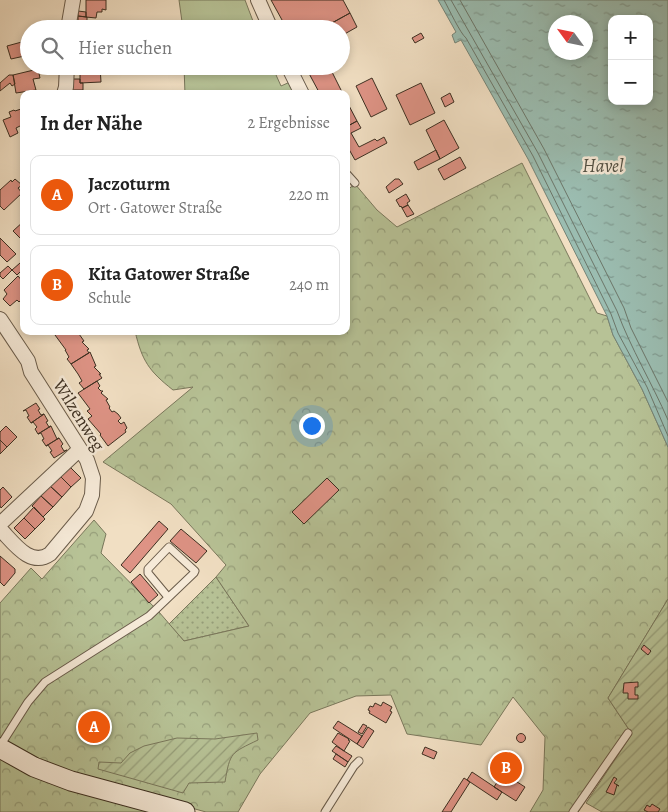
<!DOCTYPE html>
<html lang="de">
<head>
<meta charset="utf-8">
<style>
	:root { --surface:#fff; --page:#f6f6f6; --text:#222; --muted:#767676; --line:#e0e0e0; --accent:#ea580c }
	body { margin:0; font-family:Alegreya,serif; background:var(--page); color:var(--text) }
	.controls { position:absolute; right:15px; top:15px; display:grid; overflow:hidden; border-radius:10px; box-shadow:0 2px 8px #0003 }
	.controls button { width:45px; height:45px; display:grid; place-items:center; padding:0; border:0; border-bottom:1px solid var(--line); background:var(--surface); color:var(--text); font:25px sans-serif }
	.compass { position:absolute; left:548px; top:15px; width:45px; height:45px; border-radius:50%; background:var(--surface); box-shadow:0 2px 8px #0003; rotate:303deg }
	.you { position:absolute; left:311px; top:425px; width:18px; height:18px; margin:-12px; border:4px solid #fff; border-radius:50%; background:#1a73e8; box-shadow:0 0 0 8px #1a73e833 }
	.badge { display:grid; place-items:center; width:32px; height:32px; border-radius:50%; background:var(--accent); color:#fff; font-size:16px; font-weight:700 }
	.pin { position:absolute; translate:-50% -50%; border:2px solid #fff; box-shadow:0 1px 5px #0006 }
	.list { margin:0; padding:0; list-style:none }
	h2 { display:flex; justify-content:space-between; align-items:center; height:65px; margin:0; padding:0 20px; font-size:21px }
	h2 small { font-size:16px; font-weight:400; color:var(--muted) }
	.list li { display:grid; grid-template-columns:32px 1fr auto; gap:15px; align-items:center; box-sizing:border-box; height:80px; margin:0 10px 10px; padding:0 10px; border:1px solid var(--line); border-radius:10px }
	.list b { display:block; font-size:19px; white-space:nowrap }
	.list p { margin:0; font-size:16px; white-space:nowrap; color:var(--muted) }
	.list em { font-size:16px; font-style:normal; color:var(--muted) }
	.icon { flex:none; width:28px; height:28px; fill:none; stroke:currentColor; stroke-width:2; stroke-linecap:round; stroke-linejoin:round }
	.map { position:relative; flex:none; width:668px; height:812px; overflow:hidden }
	.search { position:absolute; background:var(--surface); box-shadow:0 2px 8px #0003; left:20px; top:20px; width:330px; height:55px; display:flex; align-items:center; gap:12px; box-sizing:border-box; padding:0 18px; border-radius:28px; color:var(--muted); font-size:19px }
	.panel { position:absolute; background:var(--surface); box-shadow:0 2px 8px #0003; left:20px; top:90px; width:330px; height:245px; border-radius:10px }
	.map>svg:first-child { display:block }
</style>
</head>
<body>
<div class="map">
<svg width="668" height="812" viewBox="0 0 668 812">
	<defs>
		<pattern id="grass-dots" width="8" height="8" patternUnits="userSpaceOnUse" patternTransform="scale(1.25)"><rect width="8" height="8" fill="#b7c296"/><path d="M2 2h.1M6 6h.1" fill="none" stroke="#969e7a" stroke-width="1.8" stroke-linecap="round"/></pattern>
		<pattern id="forest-crowns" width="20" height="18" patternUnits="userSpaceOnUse" patternTransform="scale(1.25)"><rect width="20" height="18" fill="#b7c296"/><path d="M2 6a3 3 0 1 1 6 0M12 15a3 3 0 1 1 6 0" fill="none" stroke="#969e7a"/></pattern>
		<pattern id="garden-furrows" width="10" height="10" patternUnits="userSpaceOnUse" patternTransform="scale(1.25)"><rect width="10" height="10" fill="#b7c296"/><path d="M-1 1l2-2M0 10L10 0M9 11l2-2" fill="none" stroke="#969e7a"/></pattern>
		<pattern id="water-ripples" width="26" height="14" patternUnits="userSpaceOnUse" patternTransform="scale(1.25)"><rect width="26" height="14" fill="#9bbdb1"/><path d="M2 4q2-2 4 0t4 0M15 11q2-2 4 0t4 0" fill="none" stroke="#809a90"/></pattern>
	</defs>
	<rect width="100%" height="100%" fill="#f1dfc3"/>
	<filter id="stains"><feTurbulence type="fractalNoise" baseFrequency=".004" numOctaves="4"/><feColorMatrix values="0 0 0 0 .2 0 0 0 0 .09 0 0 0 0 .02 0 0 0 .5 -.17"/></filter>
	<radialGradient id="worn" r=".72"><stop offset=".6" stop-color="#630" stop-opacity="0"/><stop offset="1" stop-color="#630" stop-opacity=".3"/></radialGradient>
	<!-- grass -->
	<path fill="url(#grass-dots)" stroke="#7a785c" d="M216,577L249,626L184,641L169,624Z"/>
	<!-- forest -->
	<path fill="url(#forest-crowns)" stroke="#7a785c" d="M522,163L597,313L607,316L613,335L642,389L668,447V599L608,698L632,734L578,812H530L543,790L545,737L513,697L481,745L407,734L391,695L356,696L310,713L260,774L238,812H206L61,772L0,739V603L31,568L42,579L94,520L106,534L101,553L159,612L184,641L249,626L216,577L226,565L171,504L103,462L193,387L173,390C149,371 142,361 135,331H346V191L355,184L377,210L397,227Z
		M0,757L164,812H0Z"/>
	<!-- park -->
	<path fill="#b7c296" stroke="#7a785c" d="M179,0H245L256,29H183Z
		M184,66H272L281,86L290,82L296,94H185Z"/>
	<!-- garden -->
	<path fill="url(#garden-furrows)" stroke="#7a785c" d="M668,599V812H602L586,803L632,734L608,698Z
		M257,733L258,740C231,753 230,752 225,782L189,783L183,793L98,769L99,762L121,763L130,753L144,746L177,738L215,739Z"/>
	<!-- water -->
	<path fill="url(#water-ripples)" stroke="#758477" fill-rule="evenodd" d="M438,0H668V447L642,389L613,335L607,316L528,159L461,40L455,43L452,35L456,32ZM612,19H649V101H612ZM556,22H586V52H556Z"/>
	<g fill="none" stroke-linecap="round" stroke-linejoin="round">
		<!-- shore -->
		<path stroke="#6c7669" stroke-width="1" d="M444,0C449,9 460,33 466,38L533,156L611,314L618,333L647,387L668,436
			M451,0L538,153L617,311C631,349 652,383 668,420
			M460,0L544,149L624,308L631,328L668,402"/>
	</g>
	<!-- building -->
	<path fill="#de9385" stroke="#3c2f21" d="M86,0H106V10L102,9V12H97L96,18L86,17Z
		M271,0H343L350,13L321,29H287Z
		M78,11L86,12V17L78,16Z
		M350,13L357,27L341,36V29H321Z
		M78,16L87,17V24H78Z
		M421,33L424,38L415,43L412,38Z
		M29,40V55L11,59L7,46Z
		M80,66H100L101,82L80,83Z
		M305,66H329L343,94H320Z
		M38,69L40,78L33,79L36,90L16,93L13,75Z
		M9,75H13L15,84L12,86L10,83L0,91V83Z
		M372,78L387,109L371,117L356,86Z
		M72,79H80V83H83V90H72Z
		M421,83L435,113L410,125L396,95Z
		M450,93L454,102L445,107L441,98Z
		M346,100L357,121L346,127Z
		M24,108V124L16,128L18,133L10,137L3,120L11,117L9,112L14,110L15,111Z
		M444,120L459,148L440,159L426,130Z
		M357,121L361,128L351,133L359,147L375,139L377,141L384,137L387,143L355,160L346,144V127Z
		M436,150L440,159L418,170L414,162Z
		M460,157L466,168L444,180L438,169Z
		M15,179L22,185L18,188L22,193L4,210L0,206V190L11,180L12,182Z
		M395,179H399L403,184L389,193L386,187Z
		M406,194L410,201L407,203L408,205L402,208L401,206L400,207L396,200Z
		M408,205L414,214L407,217L402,208Z
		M24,221V236L21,239L13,231Z
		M0,238L16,254L7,262L0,255Z
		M20,263L24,268L17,275L12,270Z
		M8,266L12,270L3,279L0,276V273Z
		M18,276L24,283V297L19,302L17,300L10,306L3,299L7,294L4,290Z
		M55,331H80L79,334L84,341L82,342L89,349L87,350L89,353L71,364L67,359L69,357L65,350H66L55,335L57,334Z
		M90,352L96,366L94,367L101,374H99L102,378L84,389L79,383L82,381L78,374L71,364Z
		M97,381L100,386L98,388L101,391H103L101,393L108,399L106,400L110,407L109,408L112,412L114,411L118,414L121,418L118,421L121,424L124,422L127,428L125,430L126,432L108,446L100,435L101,434L88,419L92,416L87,411L90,409L78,393Z
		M36,403L40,409L38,410L41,415L44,414L31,423L27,417L29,416L26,410L23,411Z
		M44,414L48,421L46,422L49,427L51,426L38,434L35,429L37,427L33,422L31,423Z
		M6,426L17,437L7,447L0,440V432Z
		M51,426L57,439L59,438L46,446L42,440L44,439L41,433L38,434Z
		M59,438L63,444L61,446L64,451L67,450L54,458L50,452L52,451L48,445L46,446Z
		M0,440L7,447L0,454Z
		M69,466L81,478L71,487L60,476Z
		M60,476L71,487L62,497L50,486Z
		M327,478L339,490L304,524L292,512Z
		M50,486L62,497L53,507L41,496Z
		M3,487L12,497L1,508L0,506V490Z
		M41,496L53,507L43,517L32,506Z
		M34,507L45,519L35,529L24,518Z
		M24,518L35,529L25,539L14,528Z
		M159,521L168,529L130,573L121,565Z
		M181,529L207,551L196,563L170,541Z
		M0,556L15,569V573L4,586L0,582Z
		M140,574L158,595L149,603L131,582Z
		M644,645L651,651L648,655L641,649Z
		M638,682V687H635V695H638V699H628V693H623L624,683Z
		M383,702L392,707L390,711L392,712L386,723L369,713L370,711L368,710L370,706L373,707L375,703L381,706Z
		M338,721L362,736L357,744L333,728Z
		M363,724L367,726L362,734L358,732Z
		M368,727L374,731L363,748L357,744Z
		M338,733L349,739L348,740L350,741L344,751L332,742Z
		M516.5 738a4.5 4.5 0 1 1 9 0a4.5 4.5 0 1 1-9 0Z
		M336,746L352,756L348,762L332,751Z
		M425,747L437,752L434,759L422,754Z
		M336,754L348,762L345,767L333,759Z
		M472,772L502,792L497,800L467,780Z
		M503,773L525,787L516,801L494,787Z
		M614,777L617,779L614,783L619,786L617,785L614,795L606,792Z
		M464,778L470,782L451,812H442Z
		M652,804L660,809L658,812H648L644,810L647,805L650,807Z"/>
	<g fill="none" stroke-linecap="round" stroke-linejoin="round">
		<!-- lane casing -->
		<g stroke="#695b4a" stroke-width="9">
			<path id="lane" d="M346,173L355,183
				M0,746L28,702L45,682L149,616L194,573L195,571L169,547L148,569V573L168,597
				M325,812L354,766L359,761
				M573,812L628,733"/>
		</g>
		<!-- street casing -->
		<g stroke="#695b4a" stroke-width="16">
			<path id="street" d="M258,0L271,29
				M68,29L73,0
				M288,66L302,94
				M64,94L66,87L67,66
				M0,319L28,361L31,372L87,460L93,478L92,495L86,511L50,554C30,568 13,542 0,529
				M0,524L80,449"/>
		</g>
		<!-- secondary casing -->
		<g stroke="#3c2f21" stroke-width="21">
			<path id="secondary" d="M0,748L34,767L71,781L185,812"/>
		</g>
		<!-- lane -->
		<use href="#lane" stroke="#f6ead8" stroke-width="7"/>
		<!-- street -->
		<use href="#street" stroke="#f6ead8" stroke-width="14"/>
		<!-- secondary -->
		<use href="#secondary" stroke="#f6ead8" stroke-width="19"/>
	</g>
	<g text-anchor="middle" stroke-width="5" stroke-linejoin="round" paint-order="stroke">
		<!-- street labels -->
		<g font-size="18" fill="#3c2f21" stroke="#f6ead8">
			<text transform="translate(79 415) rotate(58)" y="6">Wilzenweg</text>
		</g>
		<!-- water labels -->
		<g font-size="19" font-style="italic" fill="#545245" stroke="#f6ead8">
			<text x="603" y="172">Havel</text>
		</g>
	</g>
	<rect width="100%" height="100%" filter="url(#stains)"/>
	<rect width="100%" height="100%" fill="url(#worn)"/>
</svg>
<div class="controls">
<button>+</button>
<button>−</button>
</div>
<svg class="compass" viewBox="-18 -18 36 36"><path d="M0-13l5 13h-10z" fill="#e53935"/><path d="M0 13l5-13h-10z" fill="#767676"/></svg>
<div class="you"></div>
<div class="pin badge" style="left:94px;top:727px">A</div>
<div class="pin badge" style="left:506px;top:768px">B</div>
<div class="search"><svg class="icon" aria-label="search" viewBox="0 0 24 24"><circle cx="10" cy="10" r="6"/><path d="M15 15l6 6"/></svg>Hier suchen</div>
<section class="panel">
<h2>In der Nähe<small>2 Ergebnisse</small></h2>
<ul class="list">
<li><span class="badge">A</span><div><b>Jaczoturm</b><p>Ort · Gatower Straße</p></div><em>220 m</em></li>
<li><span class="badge">B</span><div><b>Kita Gatower Straße</b><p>Schule</p></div><em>240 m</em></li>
</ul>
</section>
</div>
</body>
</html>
